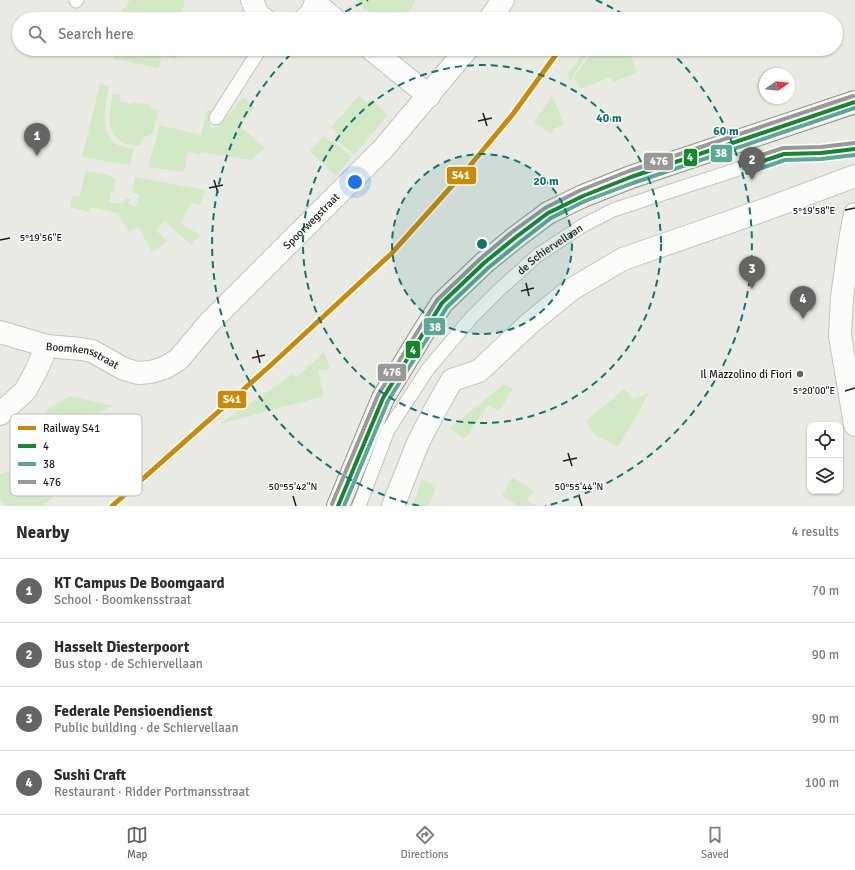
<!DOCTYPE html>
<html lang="en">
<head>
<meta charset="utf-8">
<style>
	:root { --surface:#fff; --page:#f2f2f3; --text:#2b2b33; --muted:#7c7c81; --line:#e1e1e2; --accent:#646462 }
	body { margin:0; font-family:Signika,sans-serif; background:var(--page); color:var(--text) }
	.controls { position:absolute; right:12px; bottom:12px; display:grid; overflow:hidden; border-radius:8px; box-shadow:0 1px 3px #0004 }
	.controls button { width:36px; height:36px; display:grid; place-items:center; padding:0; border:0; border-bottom:1px solid var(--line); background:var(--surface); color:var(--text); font:20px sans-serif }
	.compass { position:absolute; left:759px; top:68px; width:36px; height:36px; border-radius:50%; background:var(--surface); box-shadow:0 1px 3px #0004; rotate:76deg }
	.you { position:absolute; left:355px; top:182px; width:14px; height:14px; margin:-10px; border:3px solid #fff; border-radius:50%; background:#1a73e8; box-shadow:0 0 0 6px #1a73e833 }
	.badge { display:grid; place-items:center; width:26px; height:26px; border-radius:50%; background:var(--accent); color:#fff; font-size:13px; font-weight:700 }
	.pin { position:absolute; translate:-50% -33px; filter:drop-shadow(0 1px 2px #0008) }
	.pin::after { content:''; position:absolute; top:21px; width:14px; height:12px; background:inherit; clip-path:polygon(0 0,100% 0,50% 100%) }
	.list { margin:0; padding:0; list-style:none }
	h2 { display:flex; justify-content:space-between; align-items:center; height:52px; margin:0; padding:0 16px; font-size:17px }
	h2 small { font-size:13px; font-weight:400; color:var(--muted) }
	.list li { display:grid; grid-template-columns:26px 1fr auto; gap:12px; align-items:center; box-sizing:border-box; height:64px; padding:0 16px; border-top:1px solid var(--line) }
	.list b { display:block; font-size:15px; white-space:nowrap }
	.list p { margin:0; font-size:13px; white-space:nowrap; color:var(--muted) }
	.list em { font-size:13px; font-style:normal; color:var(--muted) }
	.icon { flex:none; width:22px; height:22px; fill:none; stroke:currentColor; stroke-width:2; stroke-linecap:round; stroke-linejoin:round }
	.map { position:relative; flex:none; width:855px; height:506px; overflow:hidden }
	.search { position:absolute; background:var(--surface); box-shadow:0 1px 3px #0004; left:12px; right:12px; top:12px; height:44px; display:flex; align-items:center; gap:10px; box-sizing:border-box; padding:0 14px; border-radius:22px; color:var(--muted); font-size:15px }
	.sheet { height:308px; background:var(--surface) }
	nav { display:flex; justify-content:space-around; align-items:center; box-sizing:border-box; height:56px; border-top:1px solid var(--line); background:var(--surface); font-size:11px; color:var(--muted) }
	nav a { display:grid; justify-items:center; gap:2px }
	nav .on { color:var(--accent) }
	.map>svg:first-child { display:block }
</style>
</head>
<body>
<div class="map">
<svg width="855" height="506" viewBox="0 0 855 506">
	<rect width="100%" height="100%" fill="#eaeae5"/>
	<!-- grass -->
	<path fill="#d3e8c4" d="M130,0H183L185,1L180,18L171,16L170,19H117Z
		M356,0H415V3L404,18L377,19Z
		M116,49H178L176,59L161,56L159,68L114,59Z
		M586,49H591L570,80L568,73Z
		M594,49H629L637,73L613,82L611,77L580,89L574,77Z
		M100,84L109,86C106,103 98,135 118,145C122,147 129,148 134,149L130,165L82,157Z
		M113,93L121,95L120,101L132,104L133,102L151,105L150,108L158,110L153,134L144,137L140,146C135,145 126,145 122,142C104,132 110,109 113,93Z
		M359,95L367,102L371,99L388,115L354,155L336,140L339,135L331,128Z
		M552,95L564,124L554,129L552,134L534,123Z
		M244,97L255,108L240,126L265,148L251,160L200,152V155L188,152L184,172L148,167L160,125L201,135L207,110L213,111L209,122L211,128L217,127Z
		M324,136L331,142L333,141L352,157L336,176L309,151Z
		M86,171L109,175L116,180L114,192H111L109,202L121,204L127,198H130L129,204L136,207L140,196L132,192L135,177L205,190L200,205L191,202L180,223L200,235L191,245L165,221L156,230L167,242L152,252L138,227L129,232L118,213L91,207L89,212L70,207L72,196L79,197Z
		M324,352L330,369L318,371L324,396L220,424L293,374L296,378Z
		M504,384L513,389L499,411L488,405L465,439L450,428Z
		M624,389L634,399L649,393L618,447L594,434L586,421Z
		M70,396L113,406L18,445L15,438L54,405Z
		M139,417L43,506H7L0,500V474L22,468Z
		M512,477L534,491L527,500L537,506H519L502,496Z
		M422,479L436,486L429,506H413Z"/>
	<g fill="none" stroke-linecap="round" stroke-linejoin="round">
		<!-- service casing -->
		<g stroke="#c3c3c1" stroke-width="15">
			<g id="service">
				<path d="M76,1L77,0"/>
				<path d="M216,118L260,49"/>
				<path id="s1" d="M359,506L388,430L428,369L471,318L499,290L538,255L582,226L613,210L784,154L821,153L855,149"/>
			</g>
		</g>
		<!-- minor casing -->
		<g stroke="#c3c3c1" stroke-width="24">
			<g id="minor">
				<path d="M252,0L258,15L264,19"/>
				<path d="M316,4L334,19"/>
				<path d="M305,19C311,15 315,7 316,0"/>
				<path d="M490,19L503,0"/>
				<path d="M371,49L429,96"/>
				<path d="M855,214L850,240L842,297L840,336L855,425"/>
				<path id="s2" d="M0,332L47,346L81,349L92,351L124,369L138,373L151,372L164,368L178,360L209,323L383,149L467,49"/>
				<path d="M0,414L25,391L36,371L47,346"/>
				<path d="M393,506L418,443L435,410L452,380L479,371L529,324L572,289L623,259L764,210L855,176"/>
			</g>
		</g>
		<!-- secondary casing -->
		<g stroke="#8f937e" stroke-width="24">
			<path id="secondary" d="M338,506L383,398L424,331L442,303L484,263L516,237L548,213L583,196L631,177L855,102"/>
		</g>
		<!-- service -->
		<use href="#service" stroke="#fcfcfb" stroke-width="13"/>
		<!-- minor -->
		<use href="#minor" stroke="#fcfcfb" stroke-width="22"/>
		<!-- secondary -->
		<use href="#secondary" stroke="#f0f2e9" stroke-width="22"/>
		<!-- bus-1 casing -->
		<g stroke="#fff" stroke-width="7">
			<path id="bus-1" d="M745,167L784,154L821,153L855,149
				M338,506L383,398L442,303L484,263L516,237L548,213L583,196L631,177L855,102"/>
		</g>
		<!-- bus-2 casing -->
		<g stroke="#fff" stroke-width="7">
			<path id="bus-2" d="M747,173L785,160L821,159L855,155
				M344,506L388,401L447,307L488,268L520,242L551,218L585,201L633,183L855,108"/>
		</g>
		<!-- bus-3 casing -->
		<g stroke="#fff" stroke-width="7">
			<path id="bus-3" d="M743,161L783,148L821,147L854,143
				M332,504L378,395L437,300L480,259L512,232L545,208L581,190L629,171L853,96"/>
		</g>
		<!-- bus-1 -->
		<use href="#bus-1" stroke="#15882e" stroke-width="4"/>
		<!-- bus-2 -->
		<use href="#bus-2" stroke="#5da796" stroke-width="4"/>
		<!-- bus-3 -->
		<use href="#bus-3" stroke="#999" stroke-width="4"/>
		<!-- rail-1 casing -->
		<g stroke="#fff" stroke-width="8">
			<path id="rail-1" d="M112,506L271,365L391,254L468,168L513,114L560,49"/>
		</g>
		<!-- rail-1 -->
		<use href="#rail-1" stroke="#cb8a06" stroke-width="5"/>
	</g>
	<!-- ticks -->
	<path fill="none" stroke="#1c1c1c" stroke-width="1.5" d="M483,113L487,126M478,121L492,118M214,180L218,193M209,188L223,185M845,210L855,208M0,240L10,238M526,283L529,296M521,291L534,288M257,350L260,363M252,358L265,355M845,391L855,388M568,453L572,466M563,461L577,458M293,496L296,506M579,496L582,506"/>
	<!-- distance rings -->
	<circle cx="482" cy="244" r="90" fill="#0f766e" fill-opacity=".12"/>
	<g fill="none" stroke="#0f766e" stroke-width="2" stroke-dasharray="7 5">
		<circle cx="482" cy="244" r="90"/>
		<circle cx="482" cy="244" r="179"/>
		<path d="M419 506A269 269 0 0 1 295 50M335 18A269 269 0 0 1 368 0M596 0A269 269 0 0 1 629 18M669 50A269 269 0 0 1 545 506"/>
	</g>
	<!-- markers -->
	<circle fill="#646462" stroke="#fff" stroke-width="1.5" cx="800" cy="374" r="4"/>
	<g text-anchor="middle" stroke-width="3" stroke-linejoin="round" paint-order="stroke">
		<!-- street labels -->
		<g font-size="11" fill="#1c1c1c" stroke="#fff">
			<text dy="4" stroke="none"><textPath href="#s2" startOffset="381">Spoorwegstraat</textPath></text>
			<text dy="4" stroke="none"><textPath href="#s1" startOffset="326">de Schiervellaan</textPath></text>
			<text dy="4" stroke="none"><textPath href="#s2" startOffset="86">Boomkensstraat</textPath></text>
		</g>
		<!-- poi labels -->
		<g font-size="11" fill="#1c1c1c" stroke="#fff" text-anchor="end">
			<text x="792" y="378">Il Mazzolino di Fiori</text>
		</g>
	</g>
	<!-- legend -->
	<rect x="10" y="414" width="132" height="82" rx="6" fill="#fff" stroke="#bbb" stroke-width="1"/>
	<rect x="18" y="426" width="18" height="4" fill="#cb8a06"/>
	<rect x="18" y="444" width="18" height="4" fill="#15882e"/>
	<rect x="18" y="462" width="18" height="4" fill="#5da796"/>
	<rect x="18" y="480" width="18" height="4" fill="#999"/>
	<g font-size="11" fill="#1c1c1c">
		<text x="43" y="432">Railway S41</text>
		<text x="43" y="450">4</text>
		<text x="43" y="468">38</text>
		<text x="43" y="486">476</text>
	</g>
	<g font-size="10" text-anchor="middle" fill="#1c1c1c" stroke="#fff" stroke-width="3" stroke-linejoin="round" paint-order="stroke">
		<text x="814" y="214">5°19'58"E</text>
		<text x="41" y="241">5°19'56"E</text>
		<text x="814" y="394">5°20'00"E</text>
		<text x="293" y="490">50°55'42"N</text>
		<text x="579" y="490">50°55'44"N</text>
	</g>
	<circle cx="482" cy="244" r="6" fill="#0f766e" stroke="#fff" stroke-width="2"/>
	<g font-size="12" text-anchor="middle" font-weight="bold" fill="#0f766e" stroke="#fff" stroke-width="3" stroke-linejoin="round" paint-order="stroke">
		<text x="609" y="122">40 m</text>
		<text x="726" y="135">60 m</text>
		<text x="546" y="185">20 m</text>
	</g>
	<g stroke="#fff" stroke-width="1.5">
		<rect x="710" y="144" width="23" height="19" rx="4" fill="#5da796"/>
		<rect x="683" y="148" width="15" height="19" rx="4" fill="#15882e"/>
		<rect x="643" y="152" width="31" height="19" rx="4" fill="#999"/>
		<rect x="446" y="166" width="31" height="19" rx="4" fill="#cb8a06"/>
		<rect x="423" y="317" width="23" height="19" rx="4" fill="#5da796"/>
		<rect x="405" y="340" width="16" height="19" rx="4" fill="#15882e"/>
		<rect x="377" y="363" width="30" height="19" rx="4" fill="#999"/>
		<rect x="217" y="390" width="30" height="19" rx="4" fill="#cb8a06"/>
	</g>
	<g font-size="11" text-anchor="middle" font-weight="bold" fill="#fff">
		<text x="721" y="157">38</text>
		<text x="690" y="161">4</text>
		<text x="659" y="165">476</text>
		<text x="461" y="179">S41</text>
		<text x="435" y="331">38</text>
		<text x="413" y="354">4</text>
		<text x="392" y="376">476</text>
		<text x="232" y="403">S41</text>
	</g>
</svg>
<div class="controls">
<button><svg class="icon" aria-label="locate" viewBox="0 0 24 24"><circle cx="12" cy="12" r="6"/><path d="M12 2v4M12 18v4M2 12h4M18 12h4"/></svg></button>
<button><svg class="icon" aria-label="layers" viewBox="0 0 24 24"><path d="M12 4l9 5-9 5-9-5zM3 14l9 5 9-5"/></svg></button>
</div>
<svg class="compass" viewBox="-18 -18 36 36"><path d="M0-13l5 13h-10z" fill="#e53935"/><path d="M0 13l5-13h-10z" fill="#7c7c81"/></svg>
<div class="you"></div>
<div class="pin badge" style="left:37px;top:156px">1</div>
<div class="pin badge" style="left:752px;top:180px">2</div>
<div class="pin badge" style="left:752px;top:289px">3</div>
<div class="pin badge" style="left:803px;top:319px">4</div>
<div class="search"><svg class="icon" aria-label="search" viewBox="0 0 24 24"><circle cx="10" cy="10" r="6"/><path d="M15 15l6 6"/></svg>Search here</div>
</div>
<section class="sheet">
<h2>Nearby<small>4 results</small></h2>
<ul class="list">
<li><span class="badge">1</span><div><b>KT Campus De Boomgaard</b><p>School · Boomkensstraat</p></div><em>70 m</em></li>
<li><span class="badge">2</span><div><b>Hasselt Diesterpoort</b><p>Bus stop · de Schiervellaan</p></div><em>90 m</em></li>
<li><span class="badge">3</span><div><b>Federale Pensioendienst</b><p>Public building · de Schiervellaan</p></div><em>90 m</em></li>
<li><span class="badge">4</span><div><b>Sushi Craft</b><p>Restaurant · Ridder Portmansstraat</p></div><em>100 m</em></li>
</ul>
</section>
<nav>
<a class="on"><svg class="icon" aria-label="map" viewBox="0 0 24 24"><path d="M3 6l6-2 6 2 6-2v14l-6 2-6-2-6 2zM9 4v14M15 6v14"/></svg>Map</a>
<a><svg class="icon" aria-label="directions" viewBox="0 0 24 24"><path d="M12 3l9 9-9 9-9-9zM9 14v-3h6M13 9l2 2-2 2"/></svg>Directions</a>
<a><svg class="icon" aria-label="saved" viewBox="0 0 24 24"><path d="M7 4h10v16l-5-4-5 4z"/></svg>Saved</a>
</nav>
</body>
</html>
